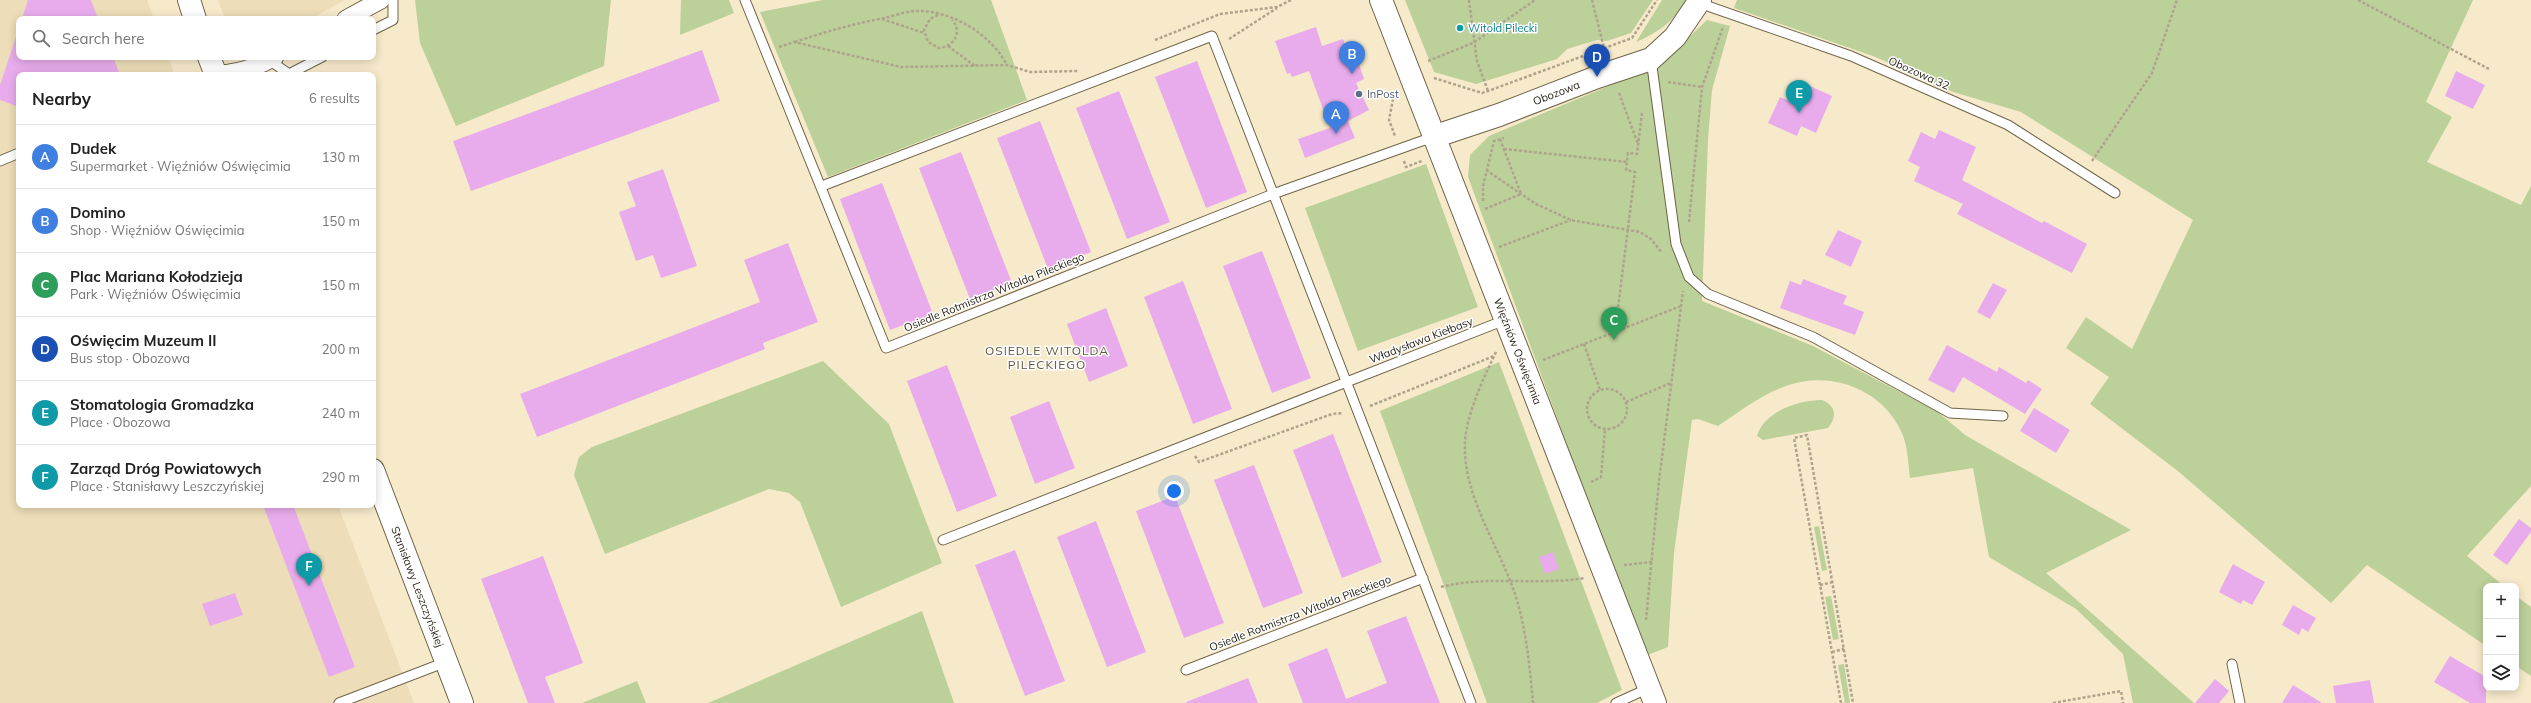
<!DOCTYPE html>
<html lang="en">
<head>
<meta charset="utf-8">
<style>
	:root { --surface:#fff; --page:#f6f6f6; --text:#222; --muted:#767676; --line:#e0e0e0; --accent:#b63f95 }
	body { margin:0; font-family:Mulish,sans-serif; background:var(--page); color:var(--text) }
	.controls { position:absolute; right:12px; bottom:12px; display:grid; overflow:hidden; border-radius:8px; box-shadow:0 2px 10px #0003 }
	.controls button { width:36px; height:36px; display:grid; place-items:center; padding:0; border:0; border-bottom:1px solid var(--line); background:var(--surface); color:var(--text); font:20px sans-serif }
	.you { position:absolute; left:1174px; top:491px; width:14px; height:14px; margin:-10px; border:3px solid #fff; border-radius:50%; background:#1a73e8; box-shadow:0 0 0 6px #1a73e833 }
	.badge { display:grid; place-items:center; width:26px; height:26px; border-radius:50%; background:var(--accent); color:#fff; font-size:13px; font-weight:700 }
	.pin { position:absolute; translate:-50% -33px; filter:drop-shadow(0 1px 2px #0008) }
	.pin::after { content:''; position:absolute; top:21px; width:14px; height:12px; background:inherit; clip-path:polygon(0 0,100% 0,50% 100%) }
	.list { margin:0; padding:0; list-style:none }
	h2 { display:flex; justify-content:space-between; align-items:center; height:52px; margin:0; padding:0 16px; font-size:17px }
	h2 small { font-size:13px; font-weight:400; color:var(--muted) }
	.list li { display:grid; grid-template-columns:26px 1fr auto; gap:12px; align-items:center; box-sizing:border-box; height:64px; padding:0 16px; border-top:1px solid var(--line) }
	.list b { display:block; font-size:15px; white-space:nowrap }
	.list p { margin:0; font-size:13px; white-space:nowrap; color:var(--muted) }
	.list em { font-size:13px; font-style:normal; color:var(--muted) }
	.icon { flex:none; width:22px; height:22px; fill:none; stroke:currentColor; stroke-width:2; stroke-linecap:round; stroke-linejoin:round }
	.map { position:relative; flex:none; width:2531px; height:703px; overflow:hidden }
	.search { position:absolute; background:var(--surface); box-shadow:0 2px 10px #0003; left:16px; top:16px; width:360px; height:44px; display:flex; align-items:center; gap:10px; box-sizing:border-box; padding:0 14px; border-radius:8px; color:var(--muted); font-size:15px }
	.panel { position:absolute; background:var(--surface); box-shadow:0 2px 10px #0003; left:16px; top:72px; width:360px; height:436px; border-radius:8px }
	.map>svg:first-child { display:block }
</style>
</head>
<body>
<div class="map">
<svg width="2531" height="703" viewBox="0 0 2531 703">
	<rect width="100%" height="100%" fill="#f7eacb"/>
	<!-- built -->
	<path fill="#edddb8" d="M0,0H147L154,19H19V57H168L175,75H19V505H338L414,703H0Z
		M218,0H345L310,19H225Z"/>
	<!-- green -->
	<path fill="#bcd099" d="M415,0H611L604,66L456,126L420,43Z
		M681,0H729L734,13L680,35Z
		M823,0H991L1027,100L828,177L760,12Z
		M1405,0H1653L1631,33L1607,41L1597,40L1567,49L1557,59L1476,84L1434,72Z
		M1662,0H1687C1674,21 1658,33 1636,42Z
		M1737,0H2473L2426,102L2452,117L2427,162L2521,205L2531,186V486L2467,556L2504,586H2486V646L2367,565L2331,603L2179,472L2090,404L2109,377L2066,348L2086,317L2132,349L2193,220L2021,112L1953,92L1873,56L1734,8Z
		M1707,20L1730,26L1712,90L1708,140L1702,301L1813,346L1938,412L1965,435L2131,530L2046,573L2194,703H2133L2123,654L2076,609L1989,557L1973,468L1910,478C1908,463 1908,445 1901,431C1881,388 1829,370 1786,386C1762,394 1739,412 1718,426L1698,419L1692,420L1674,553L1668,647L1645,656L1468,177L1470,155L1489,136L1661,64Z
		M1426,164L1478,307L1358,351L1305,208Z
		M823,361L889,424L942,563L841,607L800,502L789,493L769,489L605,554L574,475L579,457L592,447Z
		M1499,362L1622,690L1597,703H1487L1380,411Z
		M1822,400C1835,405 1838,416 1828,428L1763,440L1757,436C1764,411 1799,400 1822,400Z
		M1819,526L1827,570L1822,571L1814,527Z
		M1831,596L1839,639L1833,640L1825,597Z
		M2516,596L2531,607V676L2516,666Z
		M922,611L954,703H708Z
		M1844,664L1850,703H1845L1838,665Z
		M637,681L646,703H582Z"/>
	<!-- building -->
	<path fill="#e8acec" d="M28,0H91L98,19H22Z
		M1316,27L1322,46L1343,39L1352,67L1359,64L1364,79L1356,83L1369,110L1348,121L1355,138L1305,158L1298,139L1330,128L1309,71L1292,77L1290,73L1287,74L1275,41Z
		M16,37H19V57H113L120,75H19V107L0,100V85Z
		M702,50L720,101L471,191L453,141Z
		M1197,61L1247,192L1206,208L1155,77Z
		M2456,71L2485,85L2473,109L2445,96Z
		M1801,82L1832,96L1816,133L1801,126L1797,136L1768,123L1780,97L1792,102Z
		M1119,91L1170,222L1127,239L1076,108Z
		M1040,121L1091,252L1048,269L997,138Z
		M1939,130L1976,147L1962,180L2042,223L2044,221L2087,244L2072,273L1957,214L1963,204L1914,181L1920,167L1908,161L1921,132L1935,139Z
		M961,152L1012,283L970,299L919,168Z
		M663,169L697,266L661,278L653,255L636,261L619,212L636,206L627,182Z
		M882,183L933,314L890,330L840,199Z
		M1838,230L1862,241L1851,267L1825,255Z
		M788,243L818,322L763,343L765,349L537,437L520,394L760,302L744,260Z
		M1262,251L1311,378L1272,393L1223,266Z
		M1803,279L1847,296L1843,304L1864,312L1855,335L1780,308L1790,281L1801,285Z
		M1183,281L1232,409L1193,424L1144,297Z
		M1993,283L2007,290L1990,319L1977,312Z
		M1106,308L1128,366L1089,382L1067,324Z
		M1947,345L1997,372L1999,367L2026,383L2028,380L2042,389L2025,414L1963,377L1954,393L1928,380Z
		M947,365L997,496L957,512L907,381Z
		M1049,401L1075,468L1035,484L1010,417Z
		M2034,408L2070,430L2056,453L2020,431Z
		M1333,434L1382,562L1342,578L1293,450Z
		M1254,465L1303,593L1263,608L1214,480Z
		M1175,496L1224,623L1184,638L1136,511Z
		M263,505H293L355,667L329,677Z
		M2519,519L2531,528V532L2507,565L2493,555Z
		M1096,521L1146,652L1107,667L1057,537Z
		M1015,550L1065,681L1025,696L975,565Z
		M1553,552L1559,569L1545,574L1539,557Z
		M543,556L583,663L545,677L555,703H528L481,579Z
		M2233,564L2265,582L2252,605L2243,600L2241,604L2219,592Z
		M235,593L243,615L210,626L202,604Z
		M2293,605L2316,618L2308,632L2302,628L2299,635L2282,625Z
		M1406,616L1440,703H1303L1288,664L1327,648L1346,699L1387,683L1367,631Z
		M2450,656L2486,677V703H2470L2434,682Z
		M1248,678L1258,703H1187L1186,702Z
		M2215,679L2229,691L2219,703H2195Z
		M2370,680L2374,703H2336L2333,686Z
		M2293,685L2322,703H2282Z"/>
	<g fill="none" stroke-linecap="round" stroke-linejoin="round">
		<!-- service casing -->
		<g stroke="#6f6449" stroke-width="11">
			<path id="service" d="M745,0L886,348L1273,194L1433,137
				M1699,3L1851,56L2008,125L2115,193
				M373,30L393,20V0
				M1651,59L1676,244L1689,277L1708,294L1813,337L1950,413L2003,416
				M269,60L289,74L322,57
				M0,161L19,153
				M822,186L1212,36L1471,703
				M943,540L1505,320
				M2232,664L2240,703
				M1186,670L1423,578
				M339,703L446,662
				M1616,703L1649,688"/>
		</g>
		<!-- minor casing -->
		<g stroke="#6f6449" stroke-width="19">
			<path id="minor" d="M346,19L381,0
				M216,74C237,74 257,67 275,57"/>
		</g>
		<!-- tertiary casing -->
		<g stroke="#6f6449" stroke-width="24">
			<g id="tertiary">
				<path d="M189,0L195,19"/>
				<path id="s1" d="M1381,0L1655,703"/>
				<path d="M209,57L216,75"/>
				<path id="s2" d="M1433,137L1499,115L1597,77L1651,59L1675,37L1700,0"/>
				<path id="s3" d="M373,470L462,703"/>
			</g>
		</g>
		<!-- path -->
		<path stroke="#aea48c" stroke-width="2.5" stroke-dasharray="3 2" stroke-linecap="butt" d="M1469,0L1477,61L1488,91
			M1592,0L1604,48
			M2358,0L2489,69
			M938,15L930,19L924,30L928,42L939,48C954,47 963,32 952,20
			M882,19L924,33
			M1229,39L1277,8
			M1155,40L1220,14L1277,7L1291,0
			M795,42C824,32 853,24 884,18C893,16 904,12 914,11C950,9 991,34 1007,65
			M948,46L975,66
			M779,47L794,42L901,67L1007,65L1030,72L1078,71
			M1428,61L1473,43L1535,0
			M1434,78L1482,93L1488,91L1632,38L1657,0
			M1668,82L1702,87
			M1619,93L1638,144
			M1394,94L1389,120L1395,136
			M1504,149L1627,162
			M1404,161L1406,167L1422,161
			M2092,161L2152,73L2177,0
			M1486,170L1536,204L1571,220L1640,232L1651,239L1662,253
			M1483,201V186L1494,141L1504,138
			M1485,209L1521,194L1500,139
			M1689,222L1702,87L1723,27
			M1499,247L1571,220
			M1615,332L1635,172L1626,170L1628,153L1637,154L1642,113
			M1584,344L1600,390
			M1496,352C1484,377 1467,413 1465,441C1462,499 1503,550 1518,604C1527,636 1530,670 1533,703
			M1543,360L1681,306
			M1587 409a20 20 0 1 1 40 0a20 20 0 1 1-40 0Z
			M1626,402L1671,383
			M1370,406L1494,356
			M1195,456L1199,462L1332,414L1343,413
			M1591,482L1601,477L1605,429
			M1624,565L1652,562
			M1820,585L1833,582
			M1441,587C1488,575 1537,586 1585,578
			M1646,620L1659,481L1683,291
			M1832,652L1844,649
			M1841,703L1794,438L1807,435L1853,703
			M2053,703L2121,691L2123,703"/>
		<!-- service -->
		<use href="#service" stroke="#fff" stroke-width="9"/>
		<!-- minor -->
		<use href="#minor" stroke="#fff" stroke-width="17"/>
		<!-- tertiary -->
		<use href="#tertiary" stroke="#fff" stroke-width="22"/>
	</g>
	<!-- markers -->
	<circle fill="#0f9aa8" stroke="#fff" stroke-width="1.5" cx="1460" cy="28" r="4"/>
	<circle fill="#5c6f8a" stroke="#fff" stroke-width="1.5" cx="1359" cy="94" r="4"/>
	<g text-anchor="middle" stroke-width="3" stroke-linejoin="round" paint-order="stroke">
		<!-- culture labels -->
		<g font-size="11" fill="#0d838f" stroke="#fff" text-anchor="start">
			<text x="1468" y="32">Witold Pilecki</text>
		</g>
		<!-- street labels -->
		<g font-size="11" fill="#2b261a" stroke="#fff">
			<text transform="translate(1919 73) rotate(24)" y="4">Obozowa 32</text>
			<text dy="4" stroke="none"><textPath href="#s2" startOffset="131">Obozowa</textPath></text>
			<text transform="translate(994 292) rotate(-22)" y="4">Osiedle Rotmistrza Witolda Pileckiego</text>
			<text transform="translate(1421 340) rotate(-21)" y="4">Władysława Kiełbasy</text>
			<text dy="4" stroke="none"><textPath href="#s1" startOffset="377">Więźniów Oświęcimia</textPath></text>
			<text dy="4" stroke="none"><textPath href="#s3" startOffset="125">Stanisławy Leszczyńskiej</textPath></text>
			<text transform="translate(1300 613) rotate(-21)" y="4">Osiedle Rotmistrza Witolda Pileckiego</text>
		</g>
		<!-- service labels -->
		<g font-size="11" fill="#4e5e75" stroke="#fff" text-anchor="start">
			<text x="1367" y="98">InPost</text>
		</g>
		<!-- neighbourhood labels -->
		<g font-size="12" letter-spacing="1" fill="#61563b" stroke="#fff">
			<text x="1047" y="355">OSIEDLE WITOLDA<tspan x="1047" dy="14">PILECKIEGO</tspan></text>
		</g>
	</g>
</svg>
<div class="controls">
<button>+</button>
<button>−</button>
<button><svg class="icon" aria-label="layers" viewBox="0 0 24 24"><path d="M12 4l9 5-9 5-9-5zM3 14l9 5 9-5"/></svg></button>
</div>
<div class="you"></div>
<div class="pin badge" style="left:1336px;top:134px;background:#3f7fe0">A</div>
<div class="pin badge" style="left:1352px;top:74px;background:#3f7fe0">B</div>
<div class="pin badge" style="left:1614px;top:340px;background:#2e9e5b">C</div>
<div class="pin badge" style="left:1597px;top:77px;background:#1a4fb4">D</div>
<div class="pin badge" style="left:1799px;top:113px;background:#0f9aa8">E</div>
<div class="pin badge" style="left:309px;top:586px;background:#0f9aa8">F</div>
<div class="search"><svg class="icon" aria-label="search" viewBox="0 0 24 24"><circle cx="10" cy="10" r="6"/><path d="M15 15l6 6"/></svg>Search here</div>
<section class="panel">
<h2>Nearby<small>6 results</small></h2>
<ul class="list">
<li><span class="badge" style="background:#3f7fe0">A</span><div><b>Dudek</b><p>Supermarket · Więźniów Oświęcimia</p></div><em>130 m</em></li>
<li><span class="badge" style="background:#3f7fe0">B</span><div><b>Domino</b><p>Shop · Więźniów Oświęcimia</p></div><em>150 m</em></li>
<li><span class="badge" style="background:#2e9e5b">C</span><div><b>Plac Mariana Kołodzieja</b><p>Park · Więźniów Oświęcimia</p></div><em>150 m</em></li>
<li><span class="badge" style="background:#1a4fb4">D</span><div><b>Oświęcim Muzeum II</b><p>Bus stop · Obozowa</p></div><em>200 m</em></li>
<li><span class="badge" style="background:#0f9aa8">E</span><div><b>Stomatologia Gromadzka</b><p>Place · Obozowa</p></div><em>240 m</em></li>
<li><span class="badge" style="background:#0f9aa8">F</span><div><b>Zarząd Dróg Powiatowych</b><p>Place · Stanisławy Leszczyńskiej</p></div><em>290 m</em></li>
</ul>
</section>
</div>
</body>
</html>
